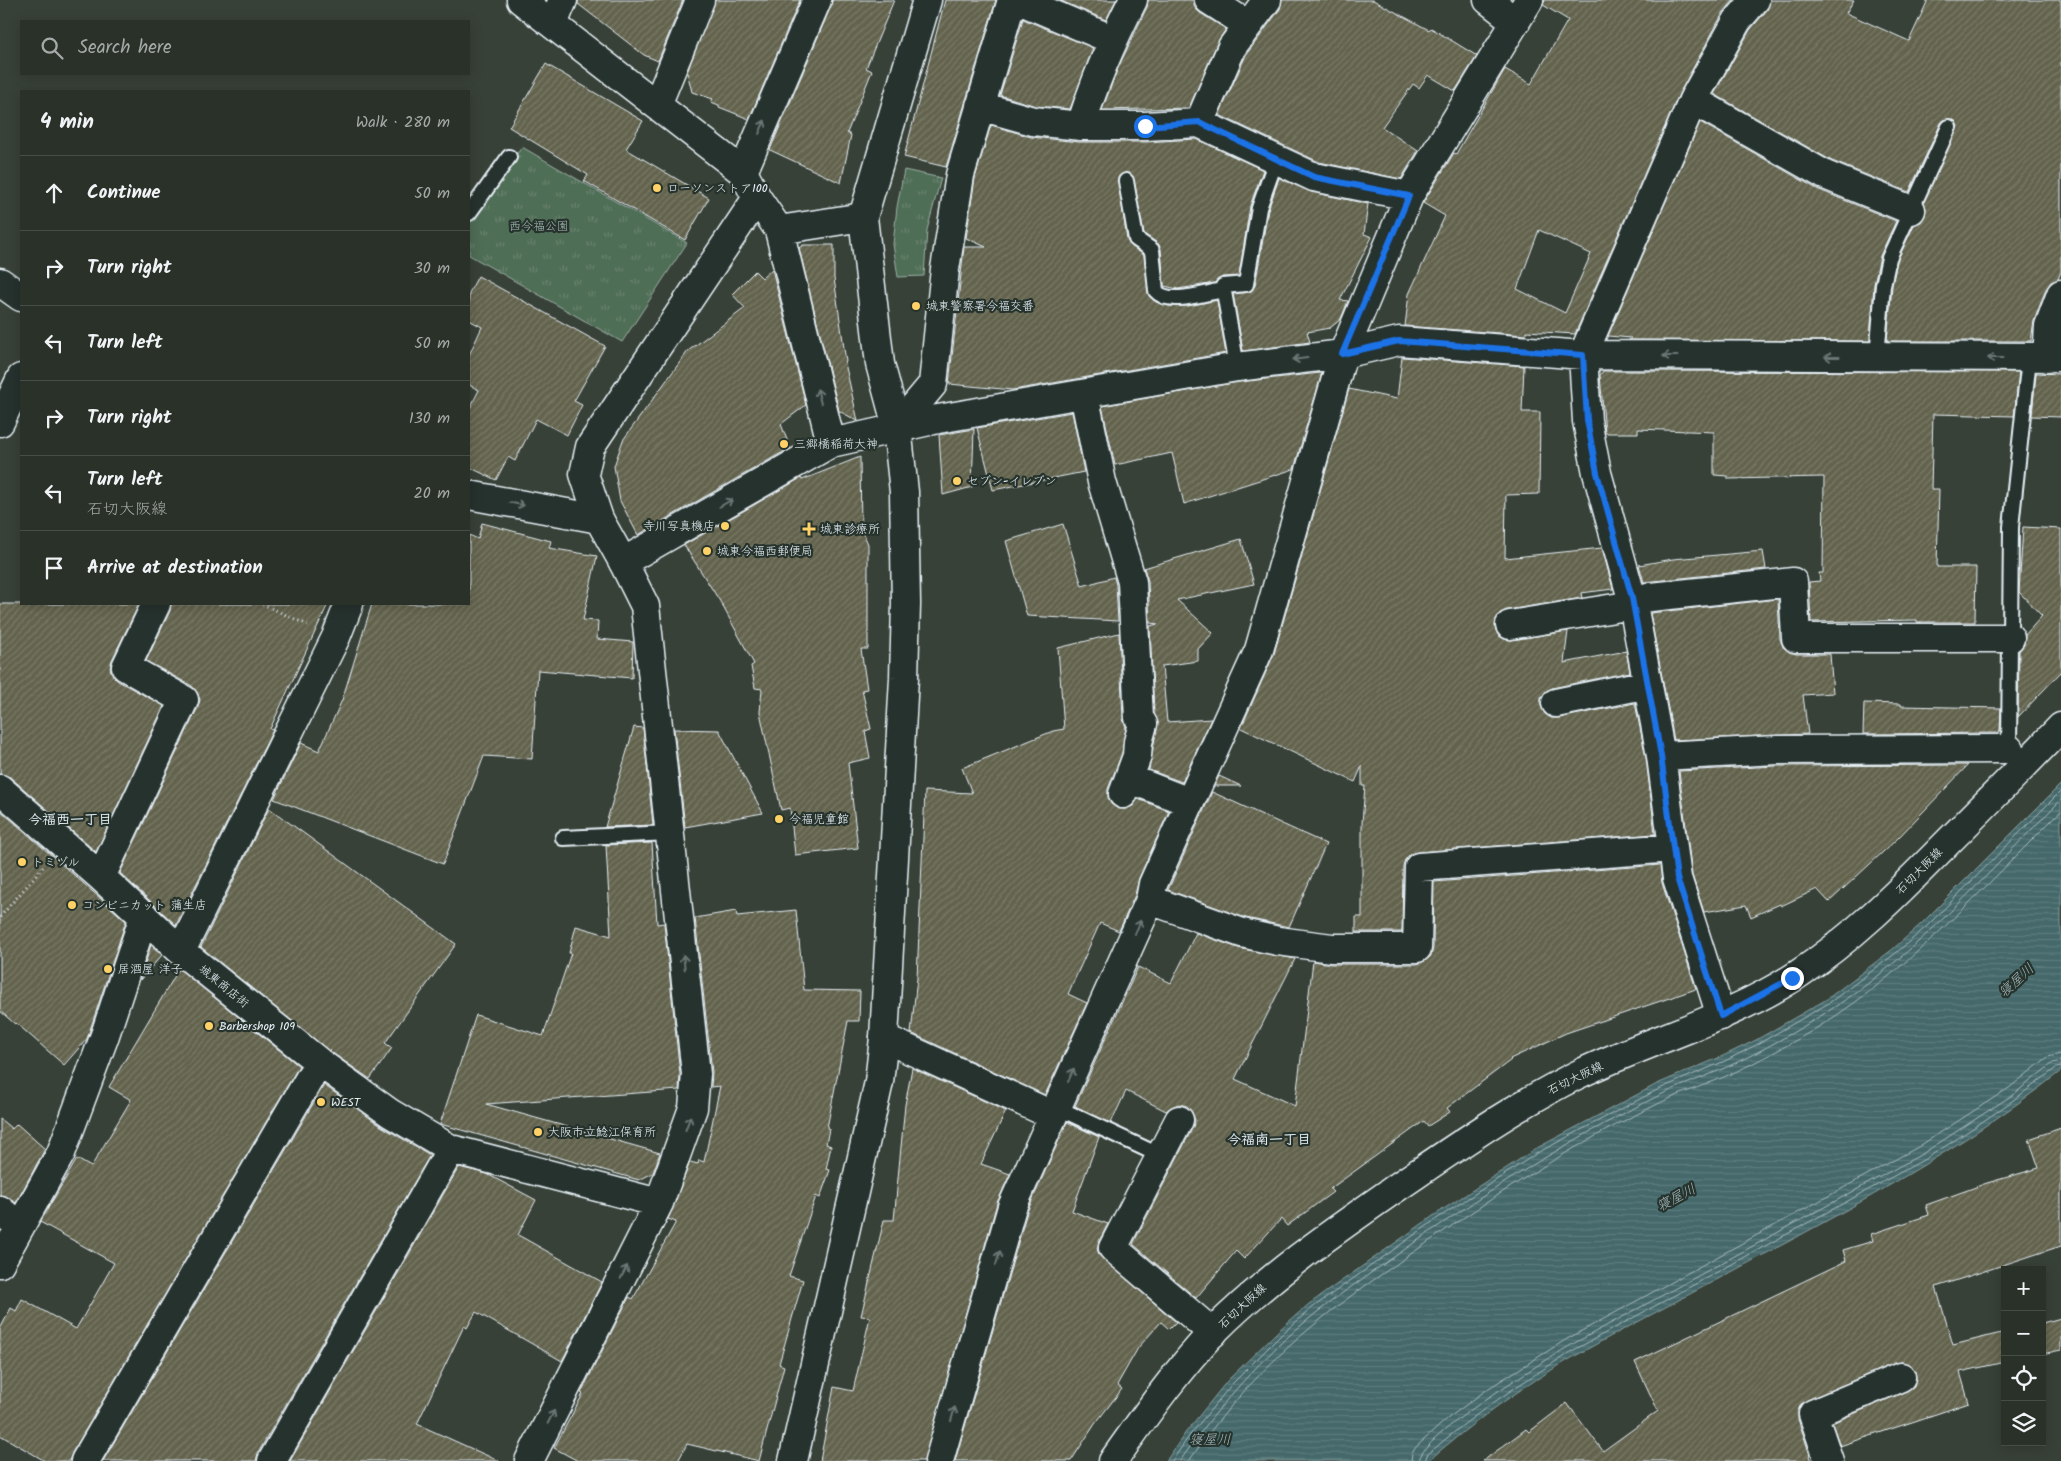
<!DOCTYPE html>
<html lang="en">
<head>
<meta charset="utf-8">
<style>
	:root { --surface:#2a3129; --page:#323931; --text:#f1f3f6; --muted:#a5a9a8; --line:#464c46 }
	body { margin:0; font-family:Kalam,"Klee One",sans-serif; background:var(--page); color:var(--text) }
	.controls { position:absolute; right:15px; bottom:15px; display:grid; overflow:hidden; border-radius:0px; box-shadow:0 2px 12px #0003 }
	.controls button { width:45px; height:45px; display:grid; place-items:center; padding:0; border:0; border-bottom:1px solid var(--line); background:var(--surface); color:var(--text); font:25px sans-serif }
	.stop { position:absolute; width:15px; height:15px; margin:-11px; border:4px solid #1a73e8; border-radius:50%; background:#fff }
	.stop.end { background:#1a73e8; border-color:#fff; box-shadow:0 1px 5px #0008 }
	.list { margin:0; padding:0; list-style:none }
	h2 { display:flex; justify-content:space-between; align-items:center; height:65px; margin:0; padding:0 20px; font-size:21px }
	h2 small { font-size:16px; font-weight:400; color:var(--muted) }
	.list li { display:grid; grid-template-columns:32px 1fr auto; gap:15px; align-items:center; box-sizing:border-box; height:75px; padding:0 20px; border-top:1px solid var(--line) }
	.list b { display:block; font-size:19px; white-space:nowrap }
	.list p { margin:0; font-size:16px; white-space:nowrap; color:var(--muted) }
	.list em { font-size:16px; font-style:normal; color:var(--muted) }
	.icon { flex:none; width:28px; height:28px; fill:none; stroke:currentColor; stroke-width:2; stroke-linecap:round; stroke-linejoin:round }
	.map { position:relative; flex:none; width:2061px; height:1461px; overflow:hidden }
	.search { position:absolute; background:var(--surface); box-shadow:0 2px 12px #0003; left:20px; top:20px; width:450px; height:55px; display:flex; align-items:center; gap:12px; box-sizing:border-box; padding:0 18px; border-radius:0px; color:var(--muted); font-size:19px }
	.panel { position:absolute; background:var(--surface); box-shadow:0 2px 12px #0003; left:20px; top:90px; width:450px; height:515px; border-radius:0px }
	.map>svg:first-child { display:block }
</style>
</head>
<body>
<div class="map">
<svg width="2061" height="1461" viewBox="0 0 2061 1461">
	<defs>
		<pattern id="park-tufts" width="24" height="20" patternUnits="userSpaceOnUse" patternTransform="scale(1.25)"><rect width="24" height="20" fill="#506e57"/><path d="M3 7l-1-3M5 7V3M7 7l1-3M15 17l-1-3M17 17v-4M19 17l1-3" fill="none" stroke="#698370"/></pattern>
		<pattern id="water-rules" width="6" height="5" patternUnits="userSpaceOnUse" patternTransform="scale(1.25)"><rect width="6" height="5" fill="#44686a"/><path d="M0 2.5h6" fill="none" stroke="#5f7e80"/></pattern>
		<pattern id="building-hatch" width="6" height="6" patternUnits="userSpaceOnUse" patternTransform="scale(1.25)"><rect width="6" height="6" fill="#63634e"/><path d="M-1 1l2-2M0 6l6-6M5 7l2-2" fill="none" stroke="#797a68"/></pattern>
	</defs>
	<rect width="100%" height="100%" fill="#384137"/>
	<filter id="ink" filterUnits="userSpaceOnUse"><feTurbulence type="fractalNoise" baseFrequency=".02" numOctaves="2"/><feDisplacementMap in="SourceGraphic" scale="10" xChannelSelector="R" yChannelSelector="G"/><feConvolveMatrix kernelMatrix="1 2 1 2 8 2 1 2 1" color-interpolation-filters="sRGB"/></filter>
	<g filter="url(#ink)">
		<!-- park -->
		<path fill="url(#park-tufts)" stroke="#9cb0a8" d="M522,147L687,243L622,342L469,255V219Z
			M904,170L941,178L927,230L924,276L898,277L893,244L897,207Z"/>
		<!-- water -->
		<path fill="url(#water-rules)" stroke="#869fa3" d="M2061,784V1071C1943,1164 1807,1231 1675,1302C1642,1320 1608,1337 1575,1356C1523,1386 1474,1421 1428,1461H1166L1186,1432L1228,1380L1279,1330L1309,1304L1436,1214L1537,1148L1657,1084L1723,1056L1756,1040L1827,999L1893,949L1921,924Z"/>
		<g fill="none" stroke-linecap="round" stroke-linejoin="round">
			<!-- shore -->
			<path stroke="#a6babf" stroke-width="1" d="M1172,1461L1190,1435L1232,1384L1283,1333L1312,1308L1438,1218L1539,1152L1659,1089L1725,1061L1758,1044L1829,1003L1896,953L1925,928L2061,791
				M1180,1461C1218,1406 1263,1355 1316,1313C1346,1289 1379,1268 1411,1245C1491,1189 1572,1138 1660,1095C1682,1085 1705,1077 1727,1067C1762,1051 1797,1031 1830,1010C1918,954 1987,873 2061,800
				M1189,1461C1225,1408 1270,1360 1320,1320C1351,1294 1386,1272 1418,1249C1497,1194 1577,1142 1664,1101C1686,1091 1709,1084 1731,1074C1767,1057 1804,1037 1837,1015C1921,958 1989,882 2061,811
				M1411,1461L1412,1453L1416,1447L1447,1419L1489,1388L1567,1339L1918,1147L2009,1088L2048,1057L2061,1054
				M1419,1461C1420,1436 1546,1360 1571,1345L1922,1154L2014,1094L2053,1063L2061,1061
				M1425,1461L1427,1455C1472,1415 1522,1382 1574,1350L1925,1159C1970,1131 2014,1101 2056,1068L2061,1067"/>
		</g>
		<!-- building -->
		<path fill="url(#building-hatch)" stroke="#e8f1f8" fill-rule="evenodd" d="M578,0H683L658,61L644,55L578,4Z
			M715,0H800L749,119L719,107V105L711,102L713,99L692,92L687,72Z
			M832,0H894L866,68L872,71L847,133L851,135L841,183L770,150L831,6Z
			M945,0H996L946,167L904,157Z
			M1059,0H1116L1106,20Z
			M1148,0H1193L1195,8L1200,13L1226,29L1218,41L1189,108L1102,110L1118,68L1147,7Z
			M1282,0H1373L1429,30L1431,28L1477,56L1455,91L1428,75L1419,88L1413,84L1382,127L1418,151L1401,179L1319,162L1219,115L1246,55L1280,9Z
			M1545,0H1734L1723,13L1679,94L1575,334L1526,331V335L1405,326L1409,294L1445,216L1423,203L1454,153L1456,154L1505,69L1531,84L1568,20L1543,5ZM1539,230L1591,254L1565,313L1517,289Z
			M1770,0H1854L1846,13L1909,41L1928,0H2061V272L2058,279L2051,282L2046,289L2034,321L2031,341H1887L1892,286L1897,261L1914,225L1921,222L1925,216L1926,208L1924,202L1958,126L1952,119L1944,120L1941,123L1909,192L1832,161L1714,94L1750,30L1767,10Z
			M1023,19L1093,48L1070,109L1036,106L1000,95Z
			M546,64L643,121L626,149L709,198L685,240L584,181L588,175L509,127Z
			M1700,122L1817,189L1896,221L1880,256L1874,284L1870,341L1629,340L1631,338L1608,336Z
			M991,125L1031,137L1079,142H1145L1196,139L1263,170L1250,206L1239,276L1222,277L1215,283L1178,289L1164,286L1161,249L1157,243L1144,234L1133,176L1124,173L1118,178L1127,240L1131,246L1144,255L1149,296L1156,302L1169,306H1188L1217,300L1226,353L1013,390L949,384L964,247H986L966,238L975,178Z
			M1279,178L1311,192L1368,204L1364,234L1372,237L1340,300L1348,301L1341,319L1330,328L1307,332L1310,342L1243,351L1233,294L1250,292L1255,286L1268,210Z
			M803,245H834V278L846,362L845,363L858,421L839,411L799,248Z
			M772,269L806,405L781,424L790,448L638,535L620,501L614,466L623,440L688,351L745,308L732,294L755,271L762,278Z
			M478,276L605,346L574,401L582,405L567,435L536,419L515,461L508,457L496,480L469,467V410L479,390L469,385V355L482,327L469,320V293Z
			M1402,357L1524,366L1522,412H1540L1539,494L1506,495L1505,558L1602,548L1613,589L1581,593L1582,598L1507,610L1500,613L1496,619L1495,628L1498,635L1504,639L1512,640L1568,631L1564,663L1626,651L1630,672L1552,688L1546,691L1541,698V706L1545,714L1551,718H1559L1635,703L1646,758L1655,834L1417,852L1410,854L1405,860L1403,866L1402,932H1356V917H1362V823L1365,786H1362V766L1355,782L1241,728L1274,654L1349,389L1397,399Z
			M1603,371L2019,372L2014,416L1933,414L1931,489H1939L1937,567H1976L1975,622H1917V620L1811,622L1809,582L1820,581L1819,573H1823L1824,477L1728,479V476L1714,475V432L1638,429V433H1605L1600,375Z
			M1320,373L1321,376L1294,469L1184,504L1172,453L1115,465L1102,406L1239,382Z
			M2036,373L2061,374V417L2032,416Z
			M1072,412L1084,472L993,490L977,428Z
			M974,429L972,487L943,495L939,435Z
			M860,457L861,528L868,544V649H861L867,689L862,690L871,729L865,731L870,758L848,763L858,848L795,855L790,808L781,810L760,712L762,689L755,688L751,666L754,664L721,603L684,545L801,478L802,480Z
			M482,523L551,541L549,548L597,556L583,620L598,621L597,639L633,642L632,678L538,670L532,759L484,756L443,864L274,799L301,743L319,751L342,700L372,604H469V535L478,539Z
			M1063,524L1082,586L1114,577L1116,585L1118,621L1027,616L1006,541Z
			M2023,527L2061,529V672L2018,717L2019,651L2024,645L2025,635L2042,616L2019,592Z
			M1241,539L1254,584L1177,600L1213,633L1198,649V661L1162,666L1167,722L1211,719L1182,782L1149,770L1158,722L1154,713L1150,626L1158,624L1150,623L1148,581L1144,568Z
			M1763,551L1766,569L1644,582L1639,565L1673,559Z
			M1778,599L1780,639L1783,647L1789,652L1796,654H1830L1833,693L1803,695L1808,734L1674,740L1650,613Z
			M0,604H139L112,660L110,668L113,676L118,681L164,706L96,852L10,777L0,774Z
			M171,604H328L270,729L273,730L176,925L120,873L198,707L200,700L197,692L192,686L146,661L170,611Z
			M1119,633L1123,719L1126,727L1122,753L1108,789V797L1111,804L1118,809H1126L1133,806L1138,799L1169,811L1139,878L1135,895L1119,931L1100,923L1068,994L1087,1003L1045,1095L911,1033L917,978L925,791L972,793L962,768L1053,731L1064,729L1058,648Z
			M1864,703L1901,704V706L2001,708L2000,730L1998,733L1863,734Z
			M634,727L643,728L653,825L605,827Z
			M674,729L719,730L763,813L685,827Z
			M1968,765L1897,839L1829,902L1817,889L1781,906L1780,904L1751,917L1746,905L1704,912L1692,875L1679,771L1777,766Z
			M1219,776L1241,786H1214Z
			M1212,792L1326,844L1289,927L1246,918L1168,890Z
			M269,808L456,944L385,1043L392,1048L370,1079L328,1050L201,947Z
			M0,810L126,921L87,1039L64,1065L16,1023L15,1024L0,1011Z
			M652,843L657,924L664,923L680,1074L679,1090L486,1104L660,1153L653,1173L639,1180L440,1124L476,1015L543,1036L571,953H569L576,926L611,936L606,845Z
			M1660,865L1662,883L1696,989L1566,1033L1510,1059L1511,1060L1447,1108L1450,1112L1428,1126L1424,1121L1330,1189L1333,1192L1287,1226L1281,1219L1244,1259L1236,1251L1196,1298L1133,1244L1193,1127L1195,1120L1192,1112L1187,1106L1179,1104L1171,1107L1166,1111L1126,1091L1111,1123L1075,1106L1138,967L1171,983L1196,933L1238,948L1295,959L1235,1079L1295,1106L1313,961L1332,964H1417L1425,961L1431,956L1433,948L1434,882Z
			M796,910L804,990L860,991L859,1021H848L827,1128L829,1129L826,1144L831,1146L826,1169L830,1170L820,1198L816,1196L789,1276L803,1280L779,1364L784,1366L759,1461L687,1444L678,1461H578L554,1448L583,1394L581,1393L629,1297L633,1299L676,1222L668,1219L690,1162L698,1164L699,1160L704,1162L720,1086L711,1087L712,1072L695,918L736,911L737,916Z
			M151,945L162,955L140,980Z
			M179,969L299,1066L72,1453L69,1461H45L0,1435V1329L11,1308L16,1311L22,1299L76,1329L114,1263L40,1222L77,1159L91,1167L131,1100L109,1087Z
			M912,1068L1006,1111L981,1164L1010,1174L997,1203L924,1461H820L834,1387L853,1391L870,1317L861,1316L884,1220H894L905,1105Z
			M324,1085L381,1126L430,1155L258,1453L256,1461H103Z
			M0,1119L12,1129L17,1124L45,1149L16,1203L10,1198L0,1195Z
			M1067,1122L1099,1137L1072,1211L1108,1224L1099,1241L1097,1248L1099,1255L1176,1322L1169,1329L1161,1322L1138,1348L1117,1385L1122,1389L1095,1424L1071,1461H955L1027,1212Z
			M2061,1128V1246L1936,1287L1953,1345L2005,1332V1362L1960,1372L1969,1403L1840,1446L1832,1423L1907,1391L1914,1386L1916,1378L1915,1371L1910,1364L1902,1362L1895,1363L1807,1400L1801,1404L1798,1411V1419L1810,1455L1809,1456L1811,1461H1483L1526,1429L1529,1432L1567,1403L1603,1451L1658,1411L1635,1362L1846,1261L1843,1250L1873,1241L1871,1234L1929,1215L1926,1205L1987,1183L2039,1168L2029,1139Z
			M459,1167L487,1174L536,1200L518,1235L602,1282L562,1361L476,1312L467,1328L464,1326L417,1424L499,1461H290Z
			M2061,1318V1350L2042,1354V1323Z"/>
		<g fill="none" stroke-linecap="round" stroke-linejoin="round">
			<!-- lane casing -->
			<g stroke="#e8f1f8" stroke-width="18">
				<path id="lane" d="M1126,181L1136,239L1152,250L1156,291C1168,306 1205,293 1223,290
					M469,213L509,157
					M1877,357L1883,285L1889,258L1949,127
					M1237,367L1223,286L1246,284L1259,208L1276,160
					M2013,753L2009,749L2011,527L2029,358
					M563,838L670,833
					M1056,1107L1161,1156"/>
			</g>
			<!-- street casing -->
			<g stroke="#e8f1f8" stroke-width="31">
				<path id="street" d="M1019,0L1113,40
					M1209,0L1248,25
					M1488,0L1516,22
					M553,24L563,0
					M1693,100L1825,175L1911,210
					M657,105L700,0
					M980,106L1033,121L1081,126H1145L1199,123L1314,177L1409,196
					M1199,123L1232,47L1267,0
					M1081,126C1094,82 1112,41 1133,0
					M743,172L817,0
					M757,198L779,230L863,217
					M779,230L831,443
					M0,282L21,297
					M2047,358L2049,326L2061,294
					M1084,394L1102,482L1132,582L1139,718L1143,724L1138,742L1137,756L1123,794
					M0,422L21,378
					M897,427L933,384L945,269L960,175L1012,0
					M469,495L599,519
					M1632,599L1793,582L1796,638H2010
					M1510,625L1633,605
					M1556,703L1648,684
					M1661,756L1777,750L2009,749
					M1130,779L1189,802
					M0,789L101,877L181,951L319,1062L390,1113L451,1149L659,1203
					M101,877L184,700L126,667L156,604
					M1150,900L1242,933L1278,941L1332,948H1417L1419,867L1673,848
					M181,951L336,637L349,604
					M1721,1016L1677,878L1661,756L1632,599L1597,473L1587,421L1583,355L1693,100L1737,21L1755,0
					M884,1038L1052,1115
					M1179,1120L1113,1248L1213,1333
					M0,1210L20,1227
					M0,1263L61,1153L105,1035L144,916
					M85,1461L319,1062
					M272,1461L451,1149
					M529,1461L659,1203L693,1108L696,1074L645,606L623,562L831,443L938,419L1237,367L1343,354L1399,341L1583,355L2061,357
					M939,1461L1012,1207L1150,900L1153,884L1259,650L1343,354L1409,196L1529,0
					M1829,1461L1813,1414L1901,1377"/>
			</g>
			<!-- secondary casing -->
			<g stroke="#e8f1f8" stroke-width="31">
				<path id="secondary" d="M521,0L743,172L757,198L590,447L584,474L599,519L623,562
					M793,1461L879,1082L884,1038L904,678L906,604L904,492L897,427L880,364L863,217L927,0
					M1113,1461C1145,1416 1176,1371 1214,1331C1269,1276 1333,1232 1396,1188C1455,1148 1513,1107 1577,1075C1649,1040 1727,1020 1794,977C1851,940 1898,893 1945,845C1984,806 2023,767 2061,727"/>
			</g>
			<!-- path -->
			<path stroke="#e8f1f8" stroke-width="3" stroke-dasharray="1 4" stroke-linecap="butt" d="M262,604L308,625
				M0,917L43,867"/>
			<!-- lane -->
			<use href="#lane" stroke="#26332d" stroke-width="14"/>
			<!-- street -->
			<use href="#street" stroke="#26332d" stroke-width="28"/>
			<!-- secondary -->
			<use href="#secondary" stroke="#26332d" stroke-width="28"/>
		</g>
		<!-- one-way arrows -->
		<defs><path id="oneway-shaft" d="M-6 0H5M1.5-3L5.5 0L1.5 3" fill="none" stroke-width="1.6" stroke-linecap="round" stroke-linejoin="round" transform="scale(1.25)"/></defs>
		<g stroke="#6a7674">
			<use href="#oneway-shaft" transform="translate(762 127) rotate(-67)"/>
			<use href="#oneway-shaft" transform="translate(1670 356) rotate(-180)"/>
			<use href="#oneway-shaft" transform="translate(1832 357) rotate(-180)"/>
			<use href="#oneway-shaft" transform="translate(1995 358) rotate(-180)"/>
			<use href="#oneway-shaft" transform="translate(1300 359) rotate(173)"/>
			<use href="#oneway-shaft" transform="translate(819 396) rotate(-104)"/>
			<use href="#oneway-shaft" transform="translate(726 503) rotate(-30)"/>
			<use href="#oneway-shaft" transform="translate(517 504) rotate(11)"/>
			<use href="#oneway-shaft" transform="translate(1138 927) rotate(-66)"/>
			<use href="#oneway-shaft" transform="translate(684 962) rotate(-96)"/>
			<use href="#oneway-shaft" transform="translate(1071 1075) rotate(-66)"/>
			<use href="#oneway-shaft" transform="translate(688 1123) rotate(-70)"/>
			<use href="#oneway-shaft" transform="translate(998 1258) rotate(-74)"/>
			<use href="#oneway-shaft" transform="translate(624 1272) rotate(-63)"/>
			<use href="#oneway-shaft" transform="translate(953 1414) rotate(-74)"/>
			<use href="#oneway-shaft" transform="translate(551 1417) rotate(-63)"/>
		</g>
	</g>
	<g fill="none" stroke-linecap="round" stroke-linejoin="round" filter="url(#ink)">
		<!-- route -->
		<path stroke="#1a73e8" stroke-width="6" d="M1145,126L1199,122L1314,177L1409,196L1342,354L1399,341L1583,355L1587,420L1597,473L1632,598L1661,756L1677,878L1721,1016L1792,978"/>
	</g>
	<!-- markers -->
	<g fill="#ffd166" stroke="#26332d" stroke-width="2">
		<circle cx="657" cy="188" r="5"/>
		<circle cx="916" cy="306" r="5"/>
		<circle cx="784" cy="444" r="5"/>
		<circle cx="957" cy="481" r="5"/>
		<circle cx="725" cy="526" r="5"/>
		<path d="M806.5 521.5h5v5h5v5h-5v5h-5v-5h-5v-5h5z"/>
		<circle cx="707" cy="551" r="5"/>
		<circle cx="779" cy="819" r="5"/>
		<circle cx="22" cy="862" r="5"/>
		<circle cx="72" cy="905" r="5"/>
		<circle cx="108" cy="969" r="5"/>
		<circle cx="209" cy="1026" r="5"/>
		<circle cx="321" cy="1102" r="5"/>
		<circle cx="538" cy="1132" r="5"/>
	</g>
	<g text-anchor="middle" stroke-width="4.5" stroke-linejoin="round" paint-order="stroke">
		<!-- poi labels -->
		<g font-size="12" fill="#e8f1f8" stroke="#26332d" text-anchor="start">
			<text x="667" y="192">ローソンストア100</text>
			<text x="926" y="310">城東警察署今福交番</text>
			<text x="794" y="448">三郷橋稲荷大神</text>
			<text x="967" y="485">セブン-イレブン</text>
			<text x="715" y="530" text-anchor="end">寺川写真機店</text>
			<text x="820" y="533">城東診療所</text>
			<text x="717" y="555">城東今福西郵便局</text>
			<text x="789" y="823">今福児童館</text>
			<text x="32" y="866">トミヅル</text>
			<text x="82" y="909">コンビニカット 蒲生店</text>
			<text x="118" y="973">居酒屋 洋子</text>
			<text x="219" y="1030">Barbershop 109</text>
			<text x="331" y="1106">WEST</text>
			<text x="548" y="1136">大阪市立鯰江保育所</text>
		</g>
		<!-- park labels -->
		<g font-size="12" fill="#abbdb8" stroke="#26332d">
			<text x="539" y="230">西今福公園</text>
		</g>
		<!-- street labels -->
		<g font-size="12" fill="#e8f1f8" stroke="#26332d">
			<text transform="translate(1919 871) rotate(-45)" y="4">石切大阪線</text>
			<text transform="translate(224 986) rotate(39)" y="4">城東商店街</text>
			<text transform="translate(1575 1078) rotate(-26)" y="4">石切大阪線</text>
			<text transform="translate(1242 1306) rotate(-43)" y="4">石切大阪線</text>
		</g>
		<!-- neighbourhood labels -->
		<g font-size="14" font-weight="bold" fill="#e8f1f8" stroke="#26332d">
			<text x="70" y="824">今福西一丁目</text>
			<text x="1269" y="1144">今福南一丁目</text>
		</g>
		<!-- water labels -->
		<g font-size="14" font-style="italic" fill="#a6babf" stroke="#26332d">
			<text transform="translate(2016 980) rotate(-42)" y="5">寝屋川</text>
			<text transform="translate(1676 1197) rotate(-28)" y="5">寝屋川</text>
			<text x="1210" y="1444">寝屋川</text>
		</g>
	</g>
</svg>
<div class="controls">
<button>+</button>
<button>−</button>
<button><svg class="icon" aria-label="locate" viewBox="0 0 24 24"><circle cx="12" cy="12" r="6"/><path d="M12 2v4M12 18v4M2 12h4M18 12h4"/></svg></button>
<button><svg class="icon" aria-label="layers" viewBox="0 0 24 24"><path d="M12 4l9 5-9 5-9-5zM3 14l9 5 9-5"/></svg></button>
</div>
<div class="stop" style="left:1145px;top:126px"></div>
<div class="stop end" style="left:1792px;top:978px"></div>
<div class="search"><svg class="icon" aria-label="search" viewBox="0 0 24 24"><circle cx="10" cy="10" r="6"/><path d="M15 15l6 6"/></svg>Search here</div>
<section class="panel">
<h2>4 min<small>Walk · 280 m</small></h2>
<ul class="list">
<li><svg class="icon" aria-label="ahead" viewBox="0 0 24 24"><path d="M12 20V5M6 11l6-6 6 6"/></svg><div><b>Continue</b></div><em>50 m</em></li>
<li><svg class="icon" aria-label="right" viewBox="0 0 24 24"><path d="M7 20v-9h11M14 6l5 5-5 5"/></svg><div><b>Turn right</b></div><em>30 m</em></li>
<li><svg class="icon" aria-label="left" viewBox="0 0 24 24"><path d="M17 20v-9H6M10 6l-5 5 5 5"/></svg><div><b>Turn left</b></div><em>50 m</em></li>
<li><svg class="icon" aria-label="right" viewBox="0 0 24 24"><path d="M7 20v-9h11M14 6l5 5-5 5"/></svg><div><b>Turn right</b></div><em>130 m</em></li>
<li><svg class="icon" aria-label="left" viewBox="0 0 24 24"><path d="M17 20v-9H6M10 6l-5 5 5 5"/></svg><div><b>Turn left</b><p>石切大阪線</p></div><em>20 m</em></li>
<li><svg class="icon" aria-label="arrive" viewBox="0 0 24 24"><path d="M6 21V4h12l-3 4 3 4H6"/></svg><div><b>Arrive at destination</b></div></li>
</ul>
</section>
</div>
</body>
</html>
